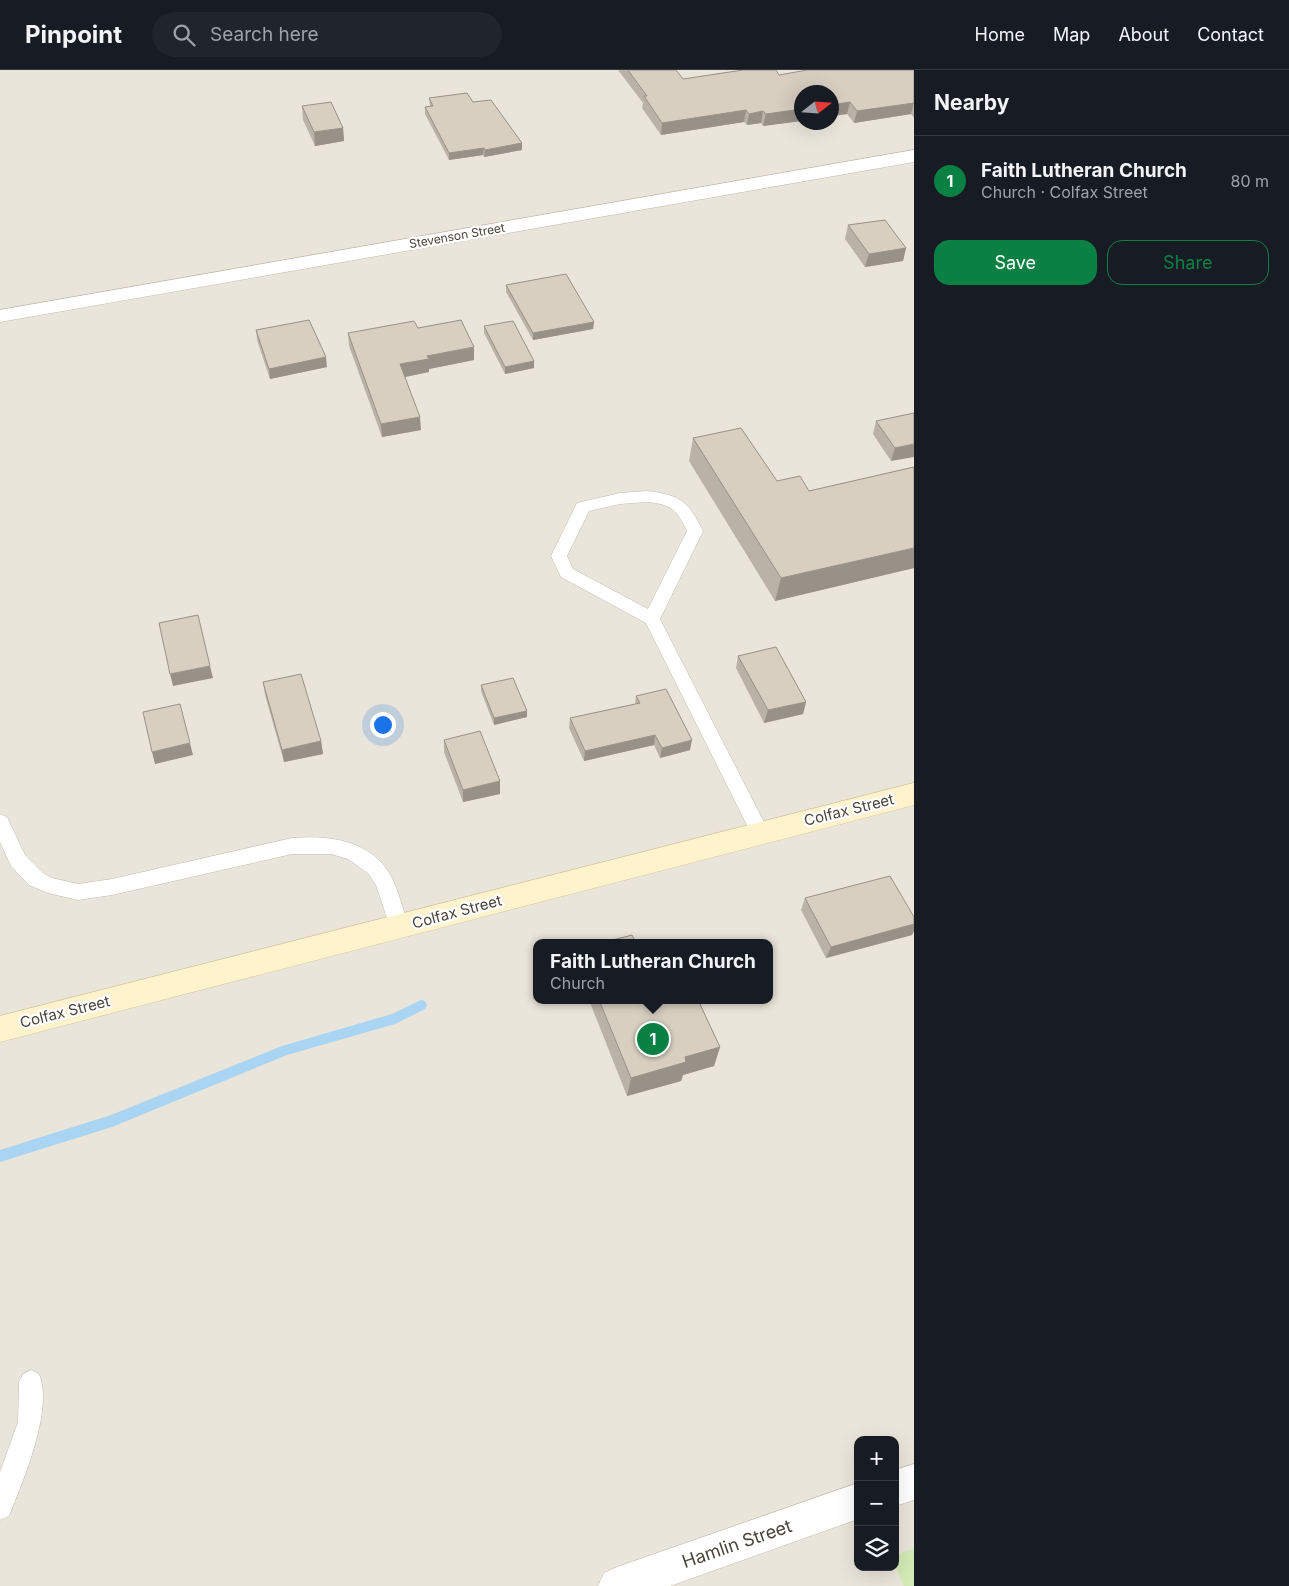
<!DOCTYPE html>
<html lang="en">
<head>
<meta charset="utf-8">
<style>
	:root { --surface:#171b24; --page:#20242c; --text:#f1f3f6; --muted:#9ea1a6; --line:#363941; --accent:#0b8043 }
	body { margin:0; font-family:Inter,sans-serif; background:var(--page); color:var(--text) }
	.controls { position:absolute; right:15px; bottom:15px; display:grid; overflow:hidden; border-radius:10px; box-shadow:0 5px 20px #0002 }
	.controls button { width:45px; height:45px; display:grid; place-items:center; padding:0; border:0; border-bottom:1px solid var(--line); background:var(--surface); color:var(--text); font:25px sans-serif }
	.compass { position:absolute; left:794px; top:15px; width:45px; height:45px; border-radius:50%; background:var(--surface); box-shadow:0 5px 20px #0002; rotate:73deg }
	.you { position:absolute; left:382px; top:654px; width:18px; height:18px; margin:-12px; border:4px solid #fff; border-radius:50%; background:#1a73e8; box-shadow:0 0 0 8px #1a73e833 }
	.badge { display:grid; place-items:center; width:32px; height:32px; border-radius:50%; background:var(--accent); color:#fff; font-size:16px; font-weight:700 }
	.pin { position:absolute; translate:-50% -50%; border:2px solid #fff; box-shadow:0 1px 5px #0006 }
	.popup { position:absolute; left:533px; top:869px; width:240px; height:65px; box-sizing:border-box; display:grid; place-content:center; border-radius:10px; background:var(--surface); filter:drop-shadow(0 1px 4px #0005); font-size:16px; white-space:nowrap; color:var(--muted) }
	.popup b { font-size:19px; color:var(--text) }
	.popup::after { content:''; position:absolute; left:50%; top:100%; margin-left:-10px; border:10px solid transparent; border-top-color:var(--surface) }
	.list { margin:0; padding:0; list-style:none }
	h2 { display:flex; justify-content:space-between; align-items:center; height:65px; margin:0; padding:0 20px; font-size:21px }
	h2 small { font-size:16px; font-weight:400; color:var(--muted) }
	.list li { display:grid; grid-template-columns:32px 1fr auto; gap:15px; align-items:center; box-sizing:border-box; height:90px; padding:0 20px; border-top:1px solid var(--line) }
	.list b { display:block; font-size:19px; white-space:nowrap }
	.list p { margin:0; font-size:16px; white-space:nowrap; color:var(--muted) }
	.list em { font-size:16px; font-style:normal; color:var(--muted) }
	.actions { display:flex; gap:10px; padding:15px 20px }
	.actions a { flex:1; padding:11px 0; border:1px solid var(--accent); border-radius:15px; text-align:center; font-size:18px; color:var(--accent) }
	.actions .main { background:var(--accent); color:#fff }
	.icon { flex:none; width:28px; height:28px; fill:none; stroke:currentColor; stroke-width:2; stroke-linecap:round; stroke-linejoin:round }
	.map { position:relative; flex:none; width:914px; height:1516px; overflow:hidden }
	header { display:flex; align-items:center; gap:30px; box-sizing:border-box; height:70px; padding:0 25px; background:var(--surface); border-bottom:1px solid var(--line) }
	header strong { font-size:24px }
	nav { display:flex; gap:28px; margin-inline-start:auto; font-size:18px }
	.search { width:350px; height:45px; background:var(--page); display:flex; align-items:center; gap:12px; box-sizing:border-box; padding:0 18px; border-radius:28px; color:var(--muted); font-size:19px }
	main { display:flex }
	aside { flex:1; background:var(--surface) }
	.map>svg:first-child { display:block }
</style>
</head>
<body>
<header>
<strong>Pinpoint</strong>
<div class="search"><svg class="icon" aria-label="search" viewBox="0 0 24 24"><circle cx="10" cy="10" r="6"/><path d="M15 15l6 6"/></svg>Search here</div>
<nav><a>Home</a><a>Map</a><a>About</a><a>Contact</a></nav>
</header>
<main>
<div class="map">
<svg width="914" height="1516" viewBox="0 0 914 1516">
	<rect width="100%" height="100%" fill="#f6f3ec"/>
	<!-- residential -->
	<path fill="#eae5da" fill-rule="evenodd" d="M0,0H914V1516H0ZM802,22H832V52H802ZM537,873H769V930H537ZM858,1370H895V1497H858Z"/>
	<!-- green -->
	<path fill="#d2eab5" d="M914,1478V1516H904L895,1496V1485Z"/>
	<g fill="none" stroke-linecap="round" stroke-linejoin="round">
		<!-- stream -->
		<path fill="#a9d4f2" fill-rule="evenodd" d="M421,930L425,931L427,935L425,939L395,954L287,985L112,1057L0,1092V1080L111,1045L282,976L392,944Z"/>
		<!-- lane casing -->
		<g stroke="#c2bbae" stroke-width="1">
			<path id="lane" d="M647,421C681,425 688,431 703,461L660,549L769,762L767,767L760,770L753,767L646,553L561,507L551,486L577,433L620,423ZM647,432C671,434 677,440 687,461L648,539L573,499L567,486L589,441L620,434Z
				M0,744L7,747L25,785L43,803L52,808L78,814L112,809L292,768C329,765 371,770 391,806C399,822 403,840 409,857L406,863L399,865L392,863L376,815L369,804L348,789L331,784H292L112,825L78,830L48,823L29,815L11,796L0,772Z
				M31,1300L39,1304C54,1339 23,1411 9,1446L0,1450V1402L18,1352L19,1312L23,1304Z"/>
		</g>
		<!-- street casing -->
		<g stroke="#c2bbae" stroke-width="1">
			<path id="street" d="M914,80V92L0,252V240Z
				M914,1394V1430L895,1436V1400Z
				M858,1413V1449L670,1516H598L604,1503L617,1497Z"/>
		</g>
		<!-- secondary casing -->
		<g stroke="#d6c79b" stroke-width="1">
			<path id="secondary" d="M914,713V735L0,972V946Z"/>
		</g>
		<!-- lane -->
		<use href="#lane" fill="#fff" fill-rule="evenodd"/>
		<!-- street -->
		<use href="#street" fill="#fff" fill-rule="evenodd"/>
		<!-- secondary -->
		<use href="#secondary" fill="#fff3cd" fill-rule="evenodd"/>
	</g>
	<!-- wall -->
	<path fill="#bab2a6" d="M618,0H676L683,9L914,0V48L911,44L854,53L847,44L763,56L761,53L747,55L744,52L661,65L642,38L643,33Z
		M429,28L473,32L522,73V80L484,87L483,85L449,90L425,44V37L430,36Z
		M302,36L343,58L344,71L315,76L303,50Z
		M848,155L906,178L903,191L865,197L845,169Z
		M506,215L594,252L593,259L533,270L506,222Z
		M484,256L534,298L505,304L484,263Z
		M418,258L474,290L429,299V302L405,307L421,360L382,367L349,276L348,263Z
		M256,260L327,297L270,309L257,270Z
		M914,343L891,391L873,364L876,351Z
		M693,368L777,411L809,421L914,397V498L775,531L689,391Z
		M738,586L806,632L803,644L764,653L736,598Z
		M263,612L321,671L323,684L284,692L265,625Z
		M481,615L527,641V647L494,655L481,621Z
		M636,626L690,680L660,688L654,675L584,691L569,658L570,648L635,634Z
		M444,670L500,711V724L463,732L444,682Z
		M805,828L914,847V861L912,865L826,888L801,840Z
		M589,930H698L720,977L714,996L683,1005L681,1011L627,1026Z"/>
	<!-- shaded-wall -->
	<path fill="#979187" d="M850,32L847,44L832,46V35Z
		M914,32L911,44L854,53L857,41Z
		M802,39V51L763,56L766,44Z
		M746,40L744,52L661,65L662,53Z
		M763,41L761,53L747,55L749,44Z
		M343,58L344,71L315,76L314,62Z
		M522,73V80L484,87L485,80Z
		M484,78L483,85L449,90V83Z
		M906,178L903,191L865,197L869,184Z
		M594,252L593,259L533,270V263Z
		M474,277V290L429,299V302L400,308V294L427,286Z
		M326,287L327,297L270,309L269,299Z
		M534,291V298L505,304V297Z
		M420,347L421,360L382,367L381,354Z
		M914,374V387L891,391L895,378Z
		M914,478V498L775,531L781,508Z
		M210,596L213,608L173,616L170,604Z
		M806,632L803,644L764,653L768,640Z
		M527,641V647L494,655V648Z
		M655,665L654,675L584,691L585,681Z
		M692,670L690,680L660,688L662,678Z
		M321,671L323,684L284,692L282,680Z
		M190,673L193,685L155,694L152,682Z
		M500,711V724L463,732V720Z
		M914,854V861L912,865L826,888L831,877Z
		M720,977L714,996L683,1005L681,1011L627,1026L631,1008L685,987Z"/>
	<!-- building -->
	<path fill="#d8cfc1" stroke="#979187" d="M628,0H676L683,9L743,0H776L779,5L807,0H914V33L857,41L850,32L832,35V22H802V39L766,44L763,41L749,44L746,40L662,53L644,26H647Z
		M467,23L473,32L491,30L522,73L485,80L484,78L449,83L425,37L433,36L429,28Z
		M331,32L343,58L314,62L302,36Z
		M885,150L906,178L869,184L848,155Z
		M566,204L594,252L533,263L506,215Z
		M309,250L326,287L269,299L256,260Z
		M461,250L474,277L427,286L429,289L400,294L420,347L381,354L348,263L414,251L418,258Z
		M513,251L534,291L505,297L484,256Z
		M914,343V374L895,378L876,351Z
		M741,358L777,411L800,406L809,421L914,397V478L781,508L693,368Z
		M198,545L210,596L170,604L159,553Z
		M776,577L806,632L768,640L738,586Z
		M301,604L321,671L282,680L263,612Z
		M513,608L527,641L494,648L481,615Z
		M666,619L692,670L662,678L655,665L585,681L570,648L640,633L636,626Z
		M180,634L190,673L152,682L143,642Z
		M480,661L500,711L463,720L444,670Z
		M890,806L914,847V854L831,877L805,828Z
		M632,865L636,873H601Z
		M599,930H698L720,977L685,987L686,992L631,1008Z"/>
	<g text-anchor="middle" stroke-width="4.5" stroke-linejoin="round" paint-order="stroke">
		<!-- far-street labels -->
		<g font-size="12" fill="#4b4439" stroke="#fff">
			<text transform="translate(457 166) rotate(-10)" y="4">Stevenson Street</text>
		</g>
		<!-- street labels -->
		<g font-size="15" fill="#4b4439" stroke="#fff">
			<text transform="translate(849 740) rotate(-14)" y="5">Colfax Street</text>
			<text transform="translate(457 842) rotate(-15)" y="5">Colfax Street</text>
			<text transform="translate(65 942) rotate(-14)" y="5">Colfax Street</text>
		</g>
		<!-- near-street labels -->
		<g font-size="18" fill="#4b4439" stroke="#fff">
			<text transform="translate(737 1474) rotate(-19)" y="6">Hamlin Street</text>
		</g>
	</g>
</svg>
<div class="controls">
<button>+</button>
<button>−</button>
<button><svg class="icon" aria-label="layers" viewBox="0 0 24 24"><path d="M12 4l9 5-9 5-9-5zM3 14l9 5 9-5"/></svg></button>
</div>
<svg class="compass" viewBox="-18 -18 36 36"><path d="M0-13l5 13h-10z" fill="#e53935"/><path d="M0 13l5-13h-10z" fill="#9ea1a6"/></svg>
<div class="you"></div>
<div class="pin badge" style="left:653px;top:969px">1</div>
<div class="popup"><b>Faith Lutheran Church</b>Church</div>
</div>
<aside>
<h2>Nearby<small></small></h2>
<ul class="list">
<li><span class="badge">1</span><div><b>Faith Lutheran Church</b><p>Church · Colfax Street</p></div><em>80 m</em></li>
</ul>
<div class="actions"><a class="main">Save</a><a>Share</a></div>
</aside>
</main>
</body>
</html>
